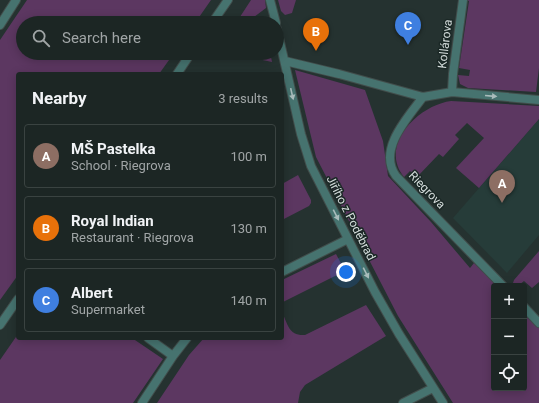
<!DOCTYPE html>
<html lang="en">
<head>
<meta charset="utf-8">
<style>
	:root { --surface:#1c2624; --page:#293231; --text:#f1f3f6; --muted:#a0a5a6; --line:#3a4341; --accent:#ed8cfa }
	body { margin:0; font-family:Roboto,sans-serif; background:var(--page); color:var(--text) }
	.controls { position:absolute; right:12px; bottom:12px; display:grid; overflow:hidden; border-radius:4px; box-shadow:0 2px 10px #0003 }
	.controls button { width:36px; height:36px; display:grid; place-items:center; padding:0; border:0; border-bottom:1px solid var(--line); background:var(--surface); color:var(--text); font:20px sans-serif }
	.you { position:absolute; left:346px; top:272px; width:14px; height:14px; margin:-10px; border:3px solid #fff; border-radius:50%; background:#1a73e8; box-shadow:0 0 0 6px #1a73e833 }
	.badge { display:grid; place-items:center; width:26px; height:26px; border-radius:50%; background:var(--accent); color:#fff; font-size:13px; font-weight:700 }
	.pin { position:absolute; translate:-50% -33px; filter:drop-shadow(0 1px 2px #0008) }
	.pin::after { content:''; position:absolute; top:21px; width:14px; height:12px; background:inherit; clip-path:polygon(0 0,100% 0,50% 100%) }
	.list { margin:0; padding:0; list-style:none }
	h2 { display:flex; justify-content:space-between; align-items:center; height:52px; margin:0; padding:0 16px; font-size:17px }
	h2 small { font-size:13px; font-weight:400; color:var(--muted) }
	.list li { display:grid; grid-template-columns:26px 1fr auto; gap:12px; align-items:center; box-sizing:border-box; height:64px; margin:0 8px 8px; padding:0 8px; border:1px solid var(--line); border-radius:4px }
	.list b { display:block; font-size:15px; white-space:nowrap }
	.list p { margin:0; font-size:13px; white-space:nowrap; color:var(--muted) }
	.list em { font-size:13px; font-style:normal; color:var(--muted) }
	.icon { flex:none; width:22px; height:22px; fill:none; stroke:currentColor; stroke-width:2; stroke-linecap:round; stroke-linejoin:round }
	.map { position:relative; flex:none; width:539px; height:403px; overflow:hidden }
	.search { position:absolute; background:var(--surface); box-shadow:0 2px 10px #0003; left:16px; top:16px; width:268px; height:44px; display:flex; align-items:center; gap:10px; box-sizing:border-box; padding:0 14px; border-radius:22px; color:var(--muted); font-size:15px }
	.panel { position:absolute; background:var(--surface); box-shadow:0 2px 10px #0003; left:16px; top:72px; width:268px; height:268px; border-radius:4px }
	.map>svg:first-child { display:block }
</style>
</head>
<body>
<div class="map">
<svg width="539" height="403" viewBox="0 0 539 403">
	<rect width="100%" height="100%" fill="#253230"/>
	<!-- built -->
	<path fill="#263c39" d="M539,119V235L507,273L453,218Z"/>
	<!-- green -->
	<path fill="#5c3761" d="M27,0H211L195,23H23V53H174L159,74H18V275L0,300V40Z
		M251,0H265L266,8L254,17L255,23H236Z
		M278,0H296L292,13L285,15L281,11Z
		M465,0H539V68L536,92L468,88L460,84L458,75L469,76L470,70L459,68L469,1Z
		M230,53H262V55L271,57L272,62Z
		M295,70L365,90L383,141L388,176L431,222L470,268L474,263L497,286H494V388H524V313L539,328V403H453L398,316L316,157Z
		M451,101L539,106V119L479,188L456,168L484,138L467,123L455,135L459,139L443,157L439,154L417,177L410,171L404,177C378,145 419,105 451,101Z
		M298,175L311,200V203L309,206L282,220V184Z
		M539,251V282L532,288L524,281L519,285L520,286H512L514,280Z
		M336,254L345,271L283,302L282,280Z
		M366,305L386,336L305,385L300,392L298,403H157L189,355L204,338H282V312C288,325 289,336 305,335Z
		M18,334V338H132L163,359L133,403H0V360Z"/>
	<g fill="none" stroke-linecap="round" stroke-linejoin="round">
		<!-- minor casing -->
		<g stroke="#414d4b" stroke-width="10">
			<path id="minor" d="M270,0L276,23
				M0,25L16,0
				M277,29L301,134L311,166L375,292L399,334L443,403
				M285,61L339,74L423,97L452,92L539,100
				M452,92L453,74L463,0
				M423,97C408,117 377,150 396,176L503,286
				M282,272L348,239
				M524,307L539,323
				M148,338L173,356
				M142,403L173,356L187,338
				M403,403L433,388"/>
		</g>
		<!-- tertiary casing -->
		<g stroke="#414d4b" stroke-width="10">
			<path id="tertiary" d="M212,23L228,0
				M177,74L191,53
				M0,325L18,299"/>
		</g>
		<!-- minor -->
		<use href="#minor" stroke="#46736f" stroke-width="8"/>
		<!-- tertiary -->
		<use href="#tertiary" stroke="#46736f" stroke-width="8"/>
	</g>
	<!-- one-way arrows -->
	<defs><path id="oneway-solid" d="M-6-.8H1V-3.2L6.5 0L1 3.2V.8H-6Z"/></defs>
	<g fill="#a9bcbb">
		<use href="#oneway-solid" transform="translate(292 94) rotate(77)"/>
		<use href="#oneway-solid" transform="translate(491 96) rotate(5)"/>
		<use href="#oneway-solid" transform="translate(336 215) rotate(63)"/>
		<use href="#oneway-solid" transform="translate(366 273) rotate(63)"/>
	</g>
	<g text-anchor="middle" stroke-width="3" stroke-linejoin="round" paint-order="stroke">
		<!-- street labels -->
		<g font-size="12" fill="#d4dcdb" stroke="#1b2826">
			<text transform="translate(445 44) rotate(-83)" y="4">Kollárova</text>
			<text transform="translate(427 190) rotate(46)" y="4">Riegrova</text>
			<text transform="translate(351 218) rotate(63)" y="4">Jiřího z Poděbrad</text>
		</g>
	</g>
</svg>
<div class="controls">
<button>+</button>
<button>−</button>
<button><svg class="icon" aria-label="locate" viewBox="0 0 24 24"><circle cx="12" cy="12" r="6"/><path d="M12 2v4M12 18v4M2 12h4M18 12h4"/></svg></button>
</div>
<div class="you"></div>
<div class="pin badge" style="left:502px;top:203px;background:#8d6e63">A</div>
<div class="pin badge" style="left:316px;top:51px;background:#e8710a">B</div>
<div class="pin badge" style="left:408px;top:45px;background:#3f7fe0">C</div>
<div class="search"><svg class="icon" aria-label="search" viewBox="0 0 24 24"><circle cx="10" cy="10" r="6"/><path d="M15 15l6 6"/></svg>Search here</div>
<section class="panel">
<h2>Nearby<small>3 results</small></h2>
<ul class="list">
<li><span class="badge" style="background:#8d6e63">A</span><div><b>MŠ Pastelka</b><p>School · Riegrova</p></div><em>100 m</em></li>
<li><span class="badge" style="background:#e8710a">B</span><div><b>Royal Indian</b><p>Restaurant · Riegrova</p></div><em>130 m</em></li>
<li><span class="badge" style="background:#3f7fe0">C</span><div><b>Albert</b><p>Supermarket</p></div><em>140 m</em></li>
</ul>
</section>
</div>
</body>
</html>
